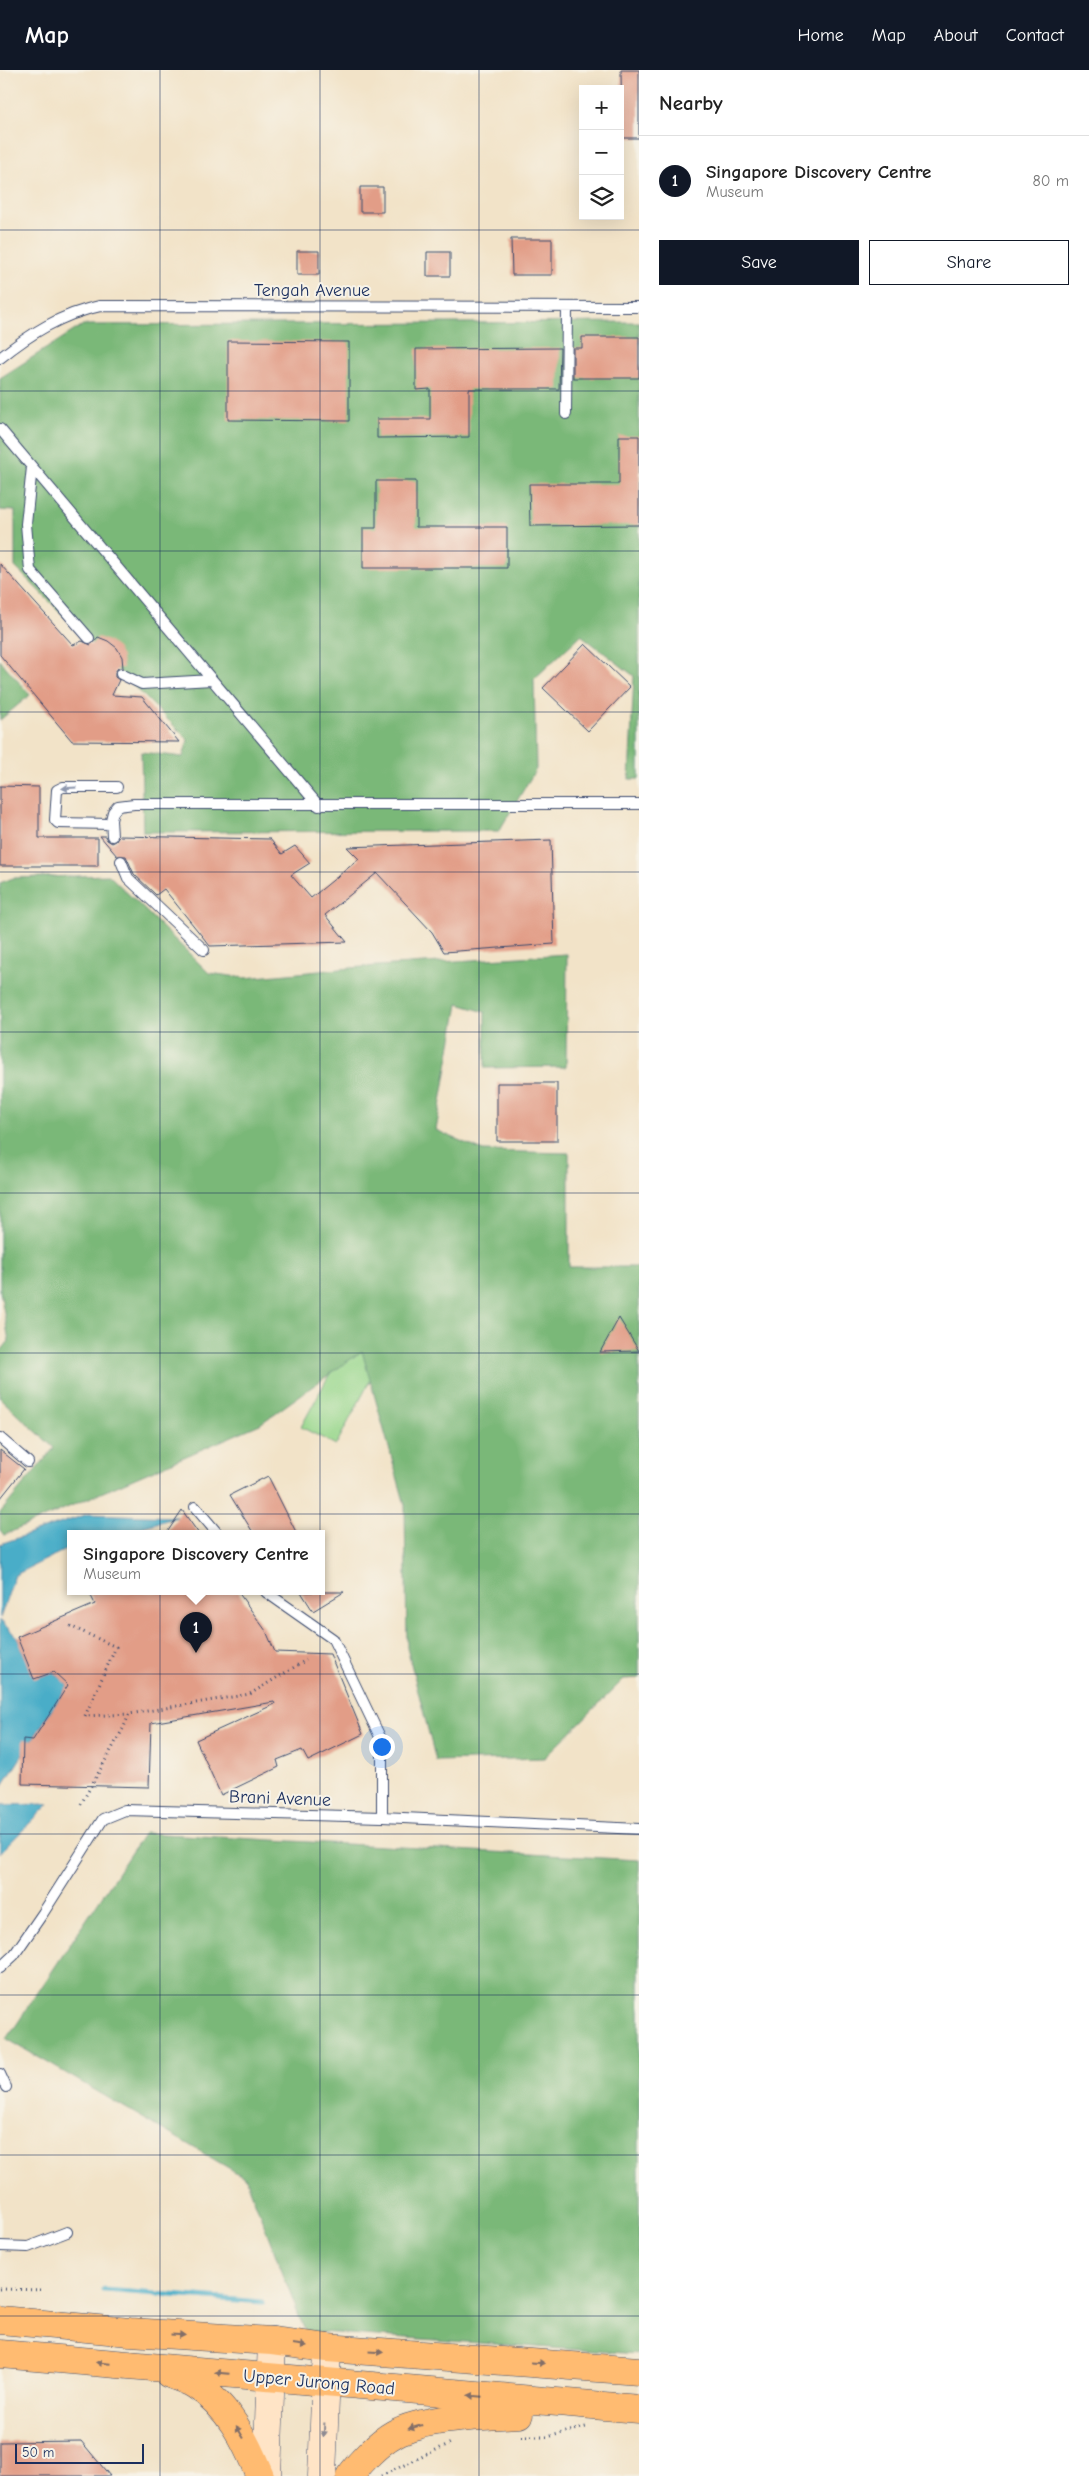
<!DOCTYPE html>
<html lang="en">
<head>
<meta charset="utf-8">
<style>
	:root { --surface:#fff; --page:#f6f6f6; --text:#222; --muted:#767676; --line:#e0e0e0; --accent:#111827 }
	body { margin:0; font-family:"Comic Neue",sans-serif; background:var(--page); color:var(--text) }
	.controls { position:absolute; right:15px; top:15px; display:grid; overflow:hidden; border-radius:0px; box-shadow:0 5px 20px #0002 }
	.controls button { width:45px; height:45px; display:grid; place-items:center; padding:0; border:0; border-bottom:1px solid var(--line); background:var(--surface); color:var(--text); font:25px sans-serif }
	.scale { position:absolute; left:15px; bottom:12px; width:129px; box-sizing:border-box; padding-left:5px; border:2px solid #1b2f5e; border-top:0; font-size:14px; line-height:18px; white-space:nowrap; color:#1b2f5e; -webkit-text-stroke:4px #f7f3e8; paint-order:stroke }
	.you { position:absolute; left:381px; top:1676px; width:18px; height:18px; margin:-12px; border:4px solid #fff; border-radius:50%; background:#1a73e8; box-shadow:0 0 0 8px #1a73e833 }
	.badge { display:grid; place-items:center; width:32px; height:32px; border-radius:50%; background:var(--accent); color:#fff; font-size:16px; font-weight:700 }
	.pin { position:absolute; translate:-50% -41px; filter:drop-shadow(0 1px 2px #0008) }
	.pin::after { content:''; position:absolute; top:26px; width:18px; height:15px; background:inherit; clip-path:polygon(0 0,100% 0,50% 100%) }
	.popup { position:absolute; left:67px; top:1460px; width:258px; height:65px; box-sizing:border-box; display:grid; place-content:center; border-radius:0px; background:var(--surface); filter:drop-shadow(0 1px 4px #0005); font-size:16px; white-space:nowrap; color:var(--muted) }
	.popup b { font-size:19px; color:var(--text) }
	.popup::after { content:''; position:absolute; left:50%; top:100%; margin-left:-10px; border:10px solid transparent; border-top-color:var(--surface) }
	.list { margin:0; padding:0; list-style:none }
	h2 { display:flex; justify-content:space-between; align-items:center; height:65px; margin:0; padding:0 20px; font-size:21px }
	h2 small { font-size:16px; font-weight:400; color:var(--muted) }
	.list li { display:grid; grid-template-columns:32px 1fr auto; gap:15px; align-items:center; box-sizing:border-box; height:90px; padding:0 20px; border-top:1px solid var(--line) }
	.list b { display:block; font-size:19px; white-space:nowrap }
	.list p { margin:0; font-size:16px; white-space:nowrap; color:var(--muted) }
	.list em { font-size:16px; font-style:normal; color:var(--muted) }
	.actions { display:flex; gap:10px; padding:15px 20px }
	.actions a { flex:1; padding:11px 0; border:1px solid var(--accent); border-radius:0px; text-align:center; font-size:18px; color:var(--accent) }
	.actions .main { background:var(--accent); color:#fff }
	.icon { flex:none; width:28px; height:28px; fill:none; stroke:currentColor; stroke-width:2; stroke-linecap:round; stroke-linejoin:round }
	.map { position:relative; flex:none; width:639px; height:2406px; overflow:hidden }
	header { display:flex; align-items:center; gap:30px; box-sizing:border-box; height:70px; padding:0 25px; background:var(--accent); color:#fff }
	header strong { font-size:24px }
	nav { display:flex; gap:28px; margin-inline-start:auto; font-size:18px }
	main { display:flex }
	aside { flex:1; background:var(--surface) }
	.map>svg:first-child { display:block }
</style>
</head>
<body>
<header>
<strong>Map</strong>
<nav><a>Home</a><a>Map</a><a>About</a><a>Contact</a></nav>
</header>
<main>
<div class="map">
<svg width="639" height="2406" viewBox="0 0 639 2406">
	<rect width="100%" height="100%" fill="#f7f3e8"/>
	<filter id="ink" filterUnits="userSpaceOnUse"><feTurbulence type="fractalNoise" baseFrequency=".02" numOctaves="2"/><feDisplacementMap in="SourceGraphic" scale="10" xChannelSelector="R" yChannelSelector="G"/><feConvolveMatrix kernelMatrix="1 2 1 2 8 2 1 2 1" color-interpolation-filters="sRGB"/></filter>
	<filter id="wash" filterUnits="userSpaceOnUse"><feTurbulence type="fractalNoise" baseFrequency=".0096" numOctaves="4" result="noise"/><feDisplacementMap in="SourceGraphic" scale="20" xChannelSelector="R" yChannelSelector="G"/><feGaussianBlur stdDeviation="1.12" result="paint"/><feColorMatrix in="noise" values="0 0 0 0 0 0 0 0 0 0 0 0 0 0 0 0 0 1.4 0 .05"/><feComposite in="paint" operator="in"/></filter>
	<g filter="url(#wash)">
		<rect width="100%" height="100%" fill="#f2e3c8"/>
		<!-- green -->
		<path fill="#98d78c" stroke="#5a8375" d="M356,1255L390,1273L336,1375L301,1357Z"/>
		<!-- forest -->
		<path fill="#7ab878" stroke="#4a746b" d="M639,252V709H629L634,606L581,565L534,609L536,699L499,761L143,762L141,682L183,687L188,670L15,497V441L0,440V308L83,255Z
			M0,590L30,625L0,650Z
			M109,805L209,903L245,908L362,897L567,884L566,997L485,998V942L458,934L436,1060L483,1081L569,1083V1197H639V1608L624,1609L544,1688L436,1691L407,1578L405,1435L362,1281L260,1354L4,1465L0,1460V1443L54,1378L0,1328V1282L9,1271L0,1220V813L13,808Z
			M144,1763L639,1790V2284L305,2261L246,2108L7,1969Z"/>
		<!-- water -->
		<path fill="#49adc8" stroke="#326e93" d="M88,1444L177,1447L118,1464H71V1477L15,1505L0,1548V1474Z
			M0,1550L17,1567L34,1608L54,1602L68,1615L0,1720Z
			M49,1734L0,1783V1735Z"/>
		<g fill="none" stroke-linecap="round" stroke-linejoin="round">
			<!-- stream -->
			<path stroke="#49adc8" stroke-width="5" d="M104,2220L263,2232"/>
		</g>
		<g id="blocks">
			<!-- building -->
			<path fill="#e29d87" d="M621,0H639V68H622Z
				M360,117H383V142H360Z
				M511,169H552V205H512Z
				M297,181H319V205H297Z
				M427,182H450V206H427Z
				M582,267H639V308H573V278H582Z
				M228,271L349,272V351L228,350Z
				M560,278L559,319H469V367L377,368V349H430V319L416,320V279Z
				M619,366H639V455L530,456L529,414H619Z
				M376,411H416V457H507V498H363V458H376Z
				M0,494L73,575L82,571L91,575L98,567L108,571L117,578L122,587L123,598H118L115,602V607L119,610L112,625L142,627L179,672L72,671L0,585Z
				M585,574L630,617L588,661L543,618Z
				M0,716L39,717V768H98V796H0Z
				M100,766H105L107,770L112,773L116,771L119,766L270,769L282,784L295,776L310,793L291,805L311,828L359,789L347,777L551,770L554,874L444,882L432,862L377,803L325,845L347,872L210,876L164,819L156,825L134,804L126,786H117Z
				M497,1013H557V1071H497Z
				M619,1248L639,1281L600,1282Z
				M0,1380L24,1399L0,1429Z
				M268,1406L297,1464H254L230,1425Z
				M182,1440L199,1464H166Z
				M89,1522H238L266,1561L275,1582L330,1584L363,1664L308,1691L302,1680L277,1690L279,1697L221,1725L196,1670L275,1634L274,1632L151,1653L149,1717L22,1714L23,1669L33,1670L68,1615L54,1602L34,1609L17,1567L95,1534Z
				M301,1522H344L313,1541Z
				M81,2371L110,2406H0V2372Z"/>
		</g>
	</g>
	<g filter="url(#ink)">
		<use href="#blocks" fill-opacity="0" stroke="#3b4a6e" stroke-width="1"/>
		<g fill="none" stroke-linecap="round" stroke-linejoin="round">
			<!-- lane casing -->
			<g stroke="#3b4a6e" stroke-width="12">
				<path id="lane" d="M0,288C30,264 61,244 100,236L639,237
					M566,344L567,237
					M0,359L319,736
					M32,397L26,454L30,500L89,568
					M121,604L142,614L212,610
					M111,754L58,753L55,750L57,720L63,717H117
					M112,766L111,750L113,742L118,736L134,734H639
					M121,791L128,808L204,880
					M0,1368L28,1392
					M195,1437L218,1464
					M266,1522L333,1569L382,1671V1747
					M0,1898L14,1885L43,1843L103,1749L125,1740L382,1747L639,1759
					M0,2004L6,2017
					M0,2176L28,2177L67,2162"/>
			</g>
			<!-- secondary casing -->
			<g stroke="#3b4a6e" stroke-width="29">
				<path id="secondary" d="M267,2406L272,2271
					M322,2406L327,2278"/>
			</g>
			<!-- primary casing -->
			<g stroke="#3b4a6e" stroke-width="29">
				<path id="primary" d="M0,2250L130,2262L272,2271L327,2278L639,2301
					M0,2284L639,2339
					M169,2304C177,2307 187,2310 195,2315C229,2336 245,2370 260,2406
					M350,2406C361,2391 378,2373 394,2364C424,2347 485,2346 519,2344"/>
			</g>
			<!-- path -->
			<path stroke="#3b4a6e" stroke-width="3" stroke-dasharray="1 4" stroke-linecap="butt" d="M70,1556L116,1577L85,1646L129,1644
				M81,1734L124,1657L129,1644L250,1624L306,1590
				M0,2219L44,2220
				M521,2367H547L586,2357
				M381,2406L453,2372"/>
			<!-- lane -->
			<use href="#lane" stroke="#fff" stroke-width="10"/>
			<!-- secondary -->
			<use href="#secondary" stroke="#ffe4c6" stroke-width="28"/>
			<!-- primary -->
			<use href="#primary" stroke="#ffbb71" stroke-width="28"/>
		</g>
		<!-- one-way arrows -->
		<defs><path id="oneway-solid" d="M-6-.8H1V-3.2L6.5 0L1 3.2V.8H-6Z" transform="scale(1.25)"/></defs>
		<use fill="#8d97ae" href="#oneway-solid" transform="translate(69 718) rotate(177)"/>
		<g fill="#826e67">
			<use href="#oneway-solid" transform="translate(178 2265) rotate(4)"/>
			<use href="#oneway-solid" transform="translate(300 2275) rotate(7)"/>
			<use href="#oneway-solid" transform="translate(376 2282) rotate(4)"/>
			<use href="#oneway-solid" transform="translate(103 2293) rotate(-175)"/>
			<use href="#oneway-solid" transform="translate(538 2293) rotate(4)"/>
			<use href="#oneway-solid" transform="translate(222 2303) rotate(-175)"/>
			<use href="#oneway-solid" transform="translate(475 2326) rotate(-175)"/>
			<use href="#oneway-solid" transform="translate(415 2357) rotate(164)"/>
			<use href="#oneway-solid" transform="translate(240 2362) rotate(-121)"/>
		</g>
		<use fill="#8d8a92" href="#oneway-solid" transform="translate(324 2360) rotate(93)"/>
	</g>
	<!-- grid -->
	<path fill="none" stroke="#1b2f5e" stroke-width="1" stroke-opacity="0.55" d="M160,0V2406M320,0V2406M479,0V2406M0,160H639M0,321H639M0,481H639M0,642H639M0,802H639M0,962H639M0,1123H639M0,1283H639M0,1444H639M0,1604H639M0,1764H639M0,1925H639M0,2085H639M0,2246H639"/>
	<g text-anchor="middle" stroke-width="4" stroke-linejoin="round" paint-order="stroke">
		<!-- street labels -->
		<g font-size="18" fill="#1b2f5e" stroke="#f7f3e8">
			<text x="312" y="226">Tengah Avenue</text>
			<text transform="translate(280 1728) rotate(2)" y="6">Brani Avenue</text>
			<text transform="translate(319 2312) rotate(5)" y="6">Upper Jurong Road</text>
		</g>
	</g>
</svg>
<div class="controls">
<button>+</button>
<button>−</button>
<button><svg class="icon" aria-label="layers" viewBox="0 0 24 24"><path d="M12 4l9 5-9 5-9-5zM3 14l9 5 9-5"/></svg></button>
</div>
<div class="scale">50 m</div>
<div class="you"></div>
<div class="pin badge" style="left:196px;top:1583px">1</div>
<div class="popup"><b>Singapore Discovery Centre</b>Museum</div>
</div>
<aside>
<h2>Nearby<small></small></h2>
<ul class="list">
<li><span class="badge">1</span><div><b>Singapore Discovery Centre</b><p>Museum</p></div><em>80 m</em></li>
</ul>
<div class="actions"><a class="main">Save</a><a>Share</a></div>
</aside>
</main>
</body>
</html>
